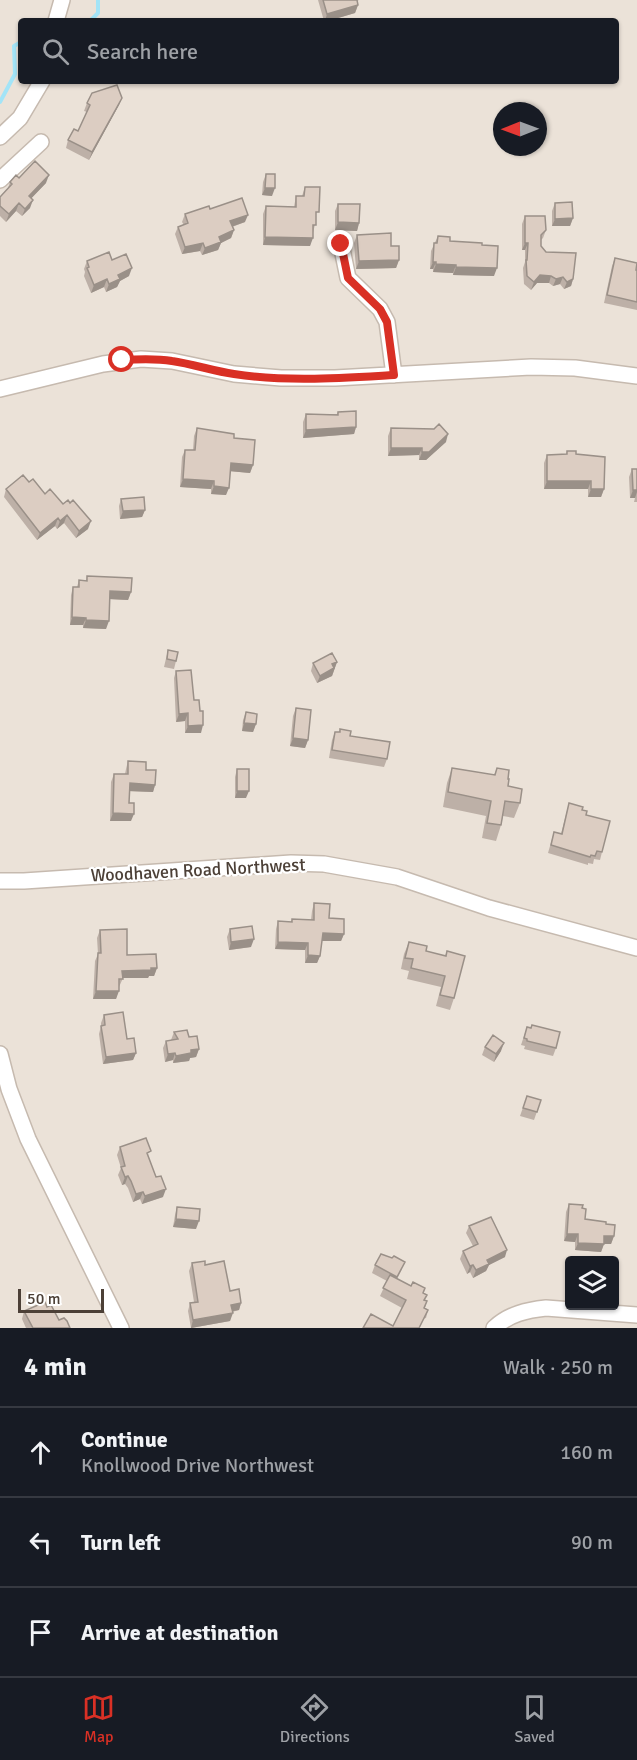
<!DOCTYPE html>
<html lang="en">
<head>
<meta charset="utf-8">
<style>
	:root { --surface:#171b24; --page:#242831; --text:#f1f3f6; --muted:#9ea1a6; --line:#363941; --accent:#d93025 }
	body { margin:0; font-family:Signika,sans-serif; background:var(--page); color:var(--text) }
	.controls { position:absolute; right:18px; bottom:18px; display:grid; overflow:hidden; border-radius:6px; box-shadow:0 2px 4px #0004 }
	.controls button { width:54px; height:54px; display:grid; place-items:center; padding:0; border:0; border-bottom:2px solid var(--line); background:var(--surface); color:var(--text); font:30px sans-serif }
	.compass { position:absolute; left:493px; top:102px; width:54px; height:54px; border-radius:50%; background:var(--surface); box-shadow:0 2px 4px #0004; rotate:269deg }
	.scale { position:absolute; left:18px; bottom:15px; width:86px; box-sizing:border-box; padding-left:6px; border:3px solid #4c4037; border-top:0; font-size:16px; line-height:21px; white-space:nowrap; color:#4c4037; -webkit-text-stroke:4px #fff; paint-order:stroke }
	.stop { position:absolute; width:18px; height:18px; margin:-14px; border:4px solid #d93025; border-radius:50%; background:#fff }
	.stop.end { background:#d93025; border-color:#fff; box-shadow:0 2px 6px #0008 }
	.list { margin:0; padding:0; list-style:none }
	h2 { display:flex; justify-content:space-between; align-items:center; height:78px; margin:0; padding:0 24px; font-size:26px }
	h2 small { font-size:20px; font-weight:400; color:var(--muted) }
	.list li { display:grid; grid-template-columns:39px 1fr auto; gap:18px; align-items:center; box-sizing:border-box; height:90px; padding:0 24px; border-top:2px solid var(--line) }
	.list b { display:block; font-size:22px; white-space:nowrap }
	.list p { margin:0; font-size:20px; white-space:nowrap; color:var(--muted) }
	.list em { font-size:20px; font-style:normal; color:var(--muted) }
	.icon { flex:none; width:33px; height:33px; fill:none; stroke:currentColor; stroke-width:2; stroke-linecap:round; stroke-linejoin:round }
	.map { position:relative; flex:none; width:637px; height:1328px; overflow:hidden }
	.search { position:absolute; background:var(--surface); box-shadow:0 2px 4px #0004; left:18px; right:18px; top:18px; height:66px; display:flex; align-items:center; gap:15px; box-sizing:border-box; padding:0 21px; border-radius:6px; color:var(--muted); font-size:22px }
	.sheet { height:348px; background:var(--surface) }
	nav { display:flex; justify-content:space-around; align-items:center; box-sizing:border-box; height:84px; border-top:2px solid var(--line); background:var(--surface); font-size:16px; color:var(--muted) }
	nav a { display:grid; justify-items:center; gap:3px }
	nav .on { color:var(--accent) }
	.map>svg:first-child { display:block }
</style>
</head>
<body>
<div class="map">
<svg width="637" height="1328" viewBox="0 0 637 1328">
	<rect width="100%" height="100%" fill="#f6f1ea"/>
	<!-- residential -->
	<path fill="#ebe2d8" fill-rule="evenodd" d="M0,0H637V1328H0ZM21,21H616V81H21ZM502,111H538V147H502ZM570,1260H614V1306H570Z"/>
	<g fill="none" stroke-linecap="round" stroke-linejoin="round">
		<!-- stream -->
		<path stroke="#a3e4f7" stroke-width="4" d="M90,21L98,13V0
			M0,102L15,74L14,46L21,42"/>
		<!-- minor casing -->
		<g stroke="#c6baaf" stroke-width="18">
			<path id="minor" d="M56,21L62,0
				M0,137L20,118L42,81
				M0,180L41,142
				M341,244L348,278L380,309L387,322L394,375
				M0,389L103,364L141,359L172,361L234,374L281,378H335L531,367L575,368L637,376
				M0,881H24L291,863L324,864L397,877L489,908L637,948
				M0,1054L9,1089L28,1139L121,1328
				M494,1328C509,1314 527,1310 546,1308L637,1315"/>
		</g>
		<!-- minor -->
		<use href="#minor" stroke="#fff" stroke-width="15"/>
	</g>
	<!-- wall -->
	<path fill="#bdb0a7" d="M318,0H359L357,1L358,5L355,13L328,21H324Z
		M122,98L119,105L89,160L66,148L68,140L78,131L87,112L84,111L87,103Z
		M266,174L272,196L262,195L263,182Z
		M19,178L46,183L31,198L30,208L22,216L16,211L6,222L0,216V197L8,188L10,182Z
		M305,187L316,220L310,246L263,245V214L266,206L294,207L296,196H302Z
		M555,203L573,218L570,226H552V211Z
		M338,204L359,223L357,231L335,230V211Z
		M210,209L245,222L232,227L234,230L231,238L221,243L218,250L202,255L200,251L182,254L175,234L178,227L184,225L182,222L185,214Z
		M525,216L546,230L543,238L541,240V246L546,252L573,279L571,286L564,289L560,284L553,286L549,283H537L531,290L524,284L523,268L525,262V250H522V224Z
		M357,235L391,246L399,260L396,268L356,269L354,243Z
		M438,236L450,241L482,245L494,276L453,275V273L433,272V269H430L431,251Z
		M615,258L637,270V310L604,303L612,266Z
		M112,260L129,276L120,281L117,287L106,292L104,287L91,293L84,276L85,272L84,269L87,261Z
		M338,412L356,427L354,434L303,438V422L306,414H337Z
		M197,428L234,438L253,465L250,473L230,471L226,495L211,494V489L180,487L182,457L185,450H193L194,436Z
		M391,428L446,442L426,460H419V455L388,456V436Z
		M567,451L576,454L604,489L601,497H588V489H544V463L547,455L566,454Z
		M632,469H637V502H634L635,498H630L629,477Z
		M29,482L45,494L63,504L88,529L76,538L64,523L57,529L55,526L37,540L4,497L6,489Z
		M121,499L145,510L142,517L120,519L119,506Z
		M87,576L131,592L128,600L110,599L106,629L83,628V625H70L71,595L73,587H77L79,580L86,581Z
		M168,650L176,661L174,669L164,667Z
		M337,662L332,676L317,683L311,671L313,663Z
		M176,671L194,700L201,733H185V721L176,722L174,678Z
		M296,708L308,740L305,748L290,746L293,716Z
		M246,712L256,724L253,732L242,731L243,720Z
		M340,729L387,759L384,767L329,758L332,740L335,732H339Z
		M128,761L146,770L155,785L153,792L129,791V803L131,821H110L111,782L114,774H125L126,769Z
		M452,768L494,775L497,768L508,779V786L520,803L514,818L503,816L501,825L496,841L482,838L486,816L443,807L447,783Z
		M237,769L246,798H235V777Z
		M569,803L582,810L586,815L602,852L600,860L594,859L593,864L588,863V865L548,853L554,832L561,834Z
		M314,903L344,934L341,941H322L320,956L317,963H305V950L275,949L276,929L278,921L291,922L292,919L311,920L312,911Z
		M230,929L251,947L229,950L227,937Z
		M100,930L127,955L157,968L154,976H149L148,978H123L119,987L116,999H93L95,961L98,954L97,938Z
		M409,942L426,951L445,956L447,951L454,998L450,1010L436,1006L441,987L407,979L409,971L401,969L404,954Z
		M104,1015L127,1039L136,1053L133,1060L103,1064L99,1034L101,1026V1023Z
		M527,1027L556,1048L553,1056L524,1049L525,1046L521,1045Z
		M174,1032L189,1037L199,1049L196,1057L190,1058L189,1061L173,1063V1060L165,1062L163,1048L166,1041L171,1040Z
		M485,1047L501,1051L494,1062L482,1055Z
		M527,1096L541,1100L534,1120L520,1116Z
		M120,1147L149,1158L163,1197L142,1204L140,1199L133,1202L128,1188L125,1184L122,1185L118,1175L121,1168L117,1155Z
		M569,1204L582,1208L585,1219L606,1224L614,1236L611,1244H604L601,1252L575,1250V1242L564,1241L566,1212Z
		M177,1207L196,1229L173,1227L175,1215Z
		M469,1226L505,1257L489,1265L486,1271L473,1278L470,1272L467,1274L460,1259L463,1251L473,1246L466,1233Z
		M192,1263L230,1291L241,1303L239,1310L232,1312L230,1321L191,1328L188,1311L190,1303L194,1302L189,1271Z
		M375,1265L402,1269L397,1279L423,1293L425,1300L427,1301L425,1308L428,1310L426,1318L393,1326L402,1308L380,1296L387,1281L372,1273Z
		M47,1307L59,1320L70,1328H26L22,1319L24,1311Z"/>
	<!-- shaded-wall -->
	<path fill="#9a9088" d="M358,5L355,13L328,21H325L327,14Z
		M122,98L119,105L89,160L92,152Z
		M49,175L46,183L26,204L29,196Z
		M265,188H275L272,196L262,195Z
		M33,200L30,208L22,216L25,209Z
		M19,203L16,211L6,222L9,214Z
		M248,215L245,222L228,228L230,221Z
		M573,218L570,226H552L555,219Z
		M338,222L359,223L357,231L335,230Z
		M234,230L231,238L221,243L218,250L202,255L205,248L219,237Z
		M265,237L313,238L310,246L263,245Z
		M203,243L200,251L182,254L185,247Z
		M525,243H528L525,250H522Z
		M399,260L396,268L356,269L359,261Z
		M433,262H436L433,269H430Z
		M436,264L456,265L453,273L433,272Z
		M456,267L497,268L494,276L453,275Z
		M132,268L129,276L120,281L117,287L106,292L109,284L118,275Z
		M540,275L551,276L549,283H537L531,290L534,282Z
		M563,277L560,284L553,286L556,279Z
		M107,279L104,287L91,293L94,285Z
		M573,279L571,286L564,289L567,282Z
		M356,427L354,434L303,438L306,430Z
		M448,434L446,442L426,460H419L422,452Z
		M391,448H422L419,455L388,456Z
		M231,463L253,465L250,473L228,471Z
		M183,479L214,481L211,489L180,487Z
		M547,481H591L588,489H544Z
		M214,486L229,488L226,495L211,494Z
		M591,489H604L601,497H588Z
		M633,490H637V492L635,498H630Z
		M145,510L142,517L120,519L123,511Z
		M67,515L64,523L57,529L60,521Z
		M58,518L55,526L37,540L40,533Z
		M91,521L88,529L76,538L79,531Z
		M110,591L131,592L128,600L108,599Z
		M72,617L86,618L83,625H70Z
		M86,620L109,621L106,629L83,628Z
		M337,662L332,676L317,683L320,676L332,664Z
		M188,713L185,721L176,722L179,714Z
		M244,723L256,724L253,732L242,731Z
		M203,725L201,733H185L188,726Z
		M293,738L308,740L305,748L290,746Z
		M130,783L155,785L153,792L127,791Z
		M237,791H249L246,798H235Z
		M113,813L134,814L131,821H110Z
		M323,933L344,934L341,941H321Z
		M254,939L251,947L229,950L231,942Z
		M278,942L308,943L305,950L275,949Z
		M308,955L320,956L317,963H305Z
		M151,968H157L154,976H149L148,978H120L122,971Z
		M96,991H119L116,999H93Z
		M504,1043L501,1051L494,1062L496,1054Z
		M199,1049L196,1057L190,1058L189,1061L173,1063L176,1056L191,1050Z
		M136,1053L133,1060L103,1064L106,1057Z
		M175,1053L173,1060L165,1062L168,1054Z
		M128,1176L125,1184L122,1185L125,1177Z
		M166,1189L163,1197L142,1204L145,1196Z
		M143,1192L140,1199L133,1202L136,1194Z
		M176,1219L199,1221L196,1229L173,1227Z
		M567,1234H578L575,1242L564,1241Z
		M604,1236H614L611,1244H602Z
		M578,1243L604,1244L601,1252L575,1250Z
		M507,1250L505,1257L489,1265L486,1271L473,1278L476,1270L487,1260Z
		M473,1265L470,1272L467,1274L470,1266Z
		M241,1303L239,1310L228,1312L231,1305Z
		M233,1313L230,1321L191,1328L193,1320Z"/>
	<!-- building -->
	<path fill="#dccdc2" stroke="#9a9088" stroke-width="1.5" d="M323,0H357L358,5L327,14Z
		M117,85L122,98L92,152L68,140L74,129L78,131L90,105L87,103L92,93Z
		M35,161L49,175L29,196L33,200L25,209L19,203L9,214L0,206V197L12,184L10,182L16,175L19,178Z
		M266,174H275V188H265Z
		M305,187H320L319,212H316V225H313V238L265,237L266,206L296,207V196H304Z
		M242,198L248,215L230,221L234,230L219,237L221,242L205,248L203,243L185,247L178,227L188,223L185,214L209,206L210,209Z
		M572,202L573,218L555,219V203Z
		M338,204H360L359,223L338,222Z
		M525,216H545L546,230L541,235V246L546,252L576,253L573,279L567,282L563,277L556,279L551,276L540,275L534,282L527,276L526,260H527L528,243H525Z
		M391,233V246H399V260L359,261L357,235Z
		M438,236L450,237V241L482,243V245L498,246L497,268L456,267V265L436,264V262H433L434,243H437Z
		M109,252L112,260L126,254L132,268L118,275L120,279L109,284L107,279L94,285L87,268L89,267L87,261Z
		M615,258L637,263L636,270H637V302L607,295Z
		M356,411V427L306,430V414L338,415V412Z
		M439,424L448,434L429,452H422V448H391V428L434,429Z
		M197,428L234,434V438L255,440L253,465L231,463L229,488L214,486V481L183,479L185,450H195Z
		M567,451H576V454L605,457L604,489H591V481H547V455L567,454Z
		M632,469H637V490H633Z
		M23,475L29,482L33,479L45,494L50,489L63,504L68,500L70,503L73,500L91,521L79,531L67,515L60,521L58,518L40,533L6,489Z
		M144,497L145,510L123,511L121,499Z
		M87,576L132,578L131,592L110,591L109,621L86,620V618L72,617L73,587H79V580L87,581Z
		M168,650L178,652L176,661L167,659Z
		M332,653L337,662L332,664L334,668L320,676L313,663Z
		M191,670L194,700H199L200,711H203V725L188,726V713L179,714L176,671Z
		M296,708L311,710L308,740L293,738Z
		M246,712L257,714L256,724L244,723Z
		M340,729L351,731L350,736L390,742L387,759L332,750L335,732H340Z
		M128,761L146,762V770H156L155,785L130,783L129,803H134V814L113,813L114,774H128Z
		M452,768L495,775L497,768L509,770L508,779H509L508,786L522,789L520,803L505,801L501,825L487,823L491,801L448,792Z
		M237,769H249V791H237Z
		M569,803L583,807L582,810L587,811L586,815L610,821L602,852L597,851L595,856L591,855L590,857L551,845L554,832L562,834Z
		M314,903L330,904L329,918L344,919V934L323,933L320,956L308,955V943L278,942V921L292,922V919L314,920Z
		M252,926L254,939L231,942L230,929Z
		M127,929V955L156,954L157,968H151V970L122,971L123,979H119V991H96L98,953H101L100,930Z
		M409,942L427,946L426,951L446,956L447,951L465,956L454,998L440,995L445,976L411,968L413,959L405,958Z
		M123,1012L127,1039L134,1038L136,1053L106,1057L101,1026L105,1025L104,1015Z
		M532,1025L560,1032L556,1048L527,1041V1039L524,1038L527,1027L531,1028Z
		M187,1030L189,1037L197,1036L199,1049L191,1050V1053L176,1056L175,1053L168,1054L166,1041L178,1039L174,1032Z
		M493,1035L504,1043L496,1054L485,1047Z
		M527,1096L541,1100L537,1112L523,1108Z
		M146,1138L151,1151L147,1153L156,1177L161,1176L166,1189L145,1196L143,1192L136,1194L131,1181L128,1176L125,1177L121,1167L125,1166L120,1147Z
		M569,1204L583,1205L582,1208L586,1209L585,1219L606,1222V1224L615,1225L614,1236H604V1244L578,1243V1234H567Z
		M177,1207L200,1209L199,1221L176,1219Z
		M491,1217L507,1250L487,1260L489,1264L476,1270L473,1265L470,1266L463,1251L478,1244L469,1226Z
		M381,1254L392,1258L394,1256L405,1262L397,1277L375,1265Z
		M205,1261V1265L224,1261L230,1291L239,1289L241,1303L231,1305L233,1313L193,1320L190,1303L198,1302L192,1263Z
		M390,1275L411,1286L413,1282L425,1288L423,1293L427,1295L424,1300L427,1301L424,1308L428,1310L419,1328H363L371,1314L393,1326L406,1300L383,1288Z
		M45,1302L47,1307L51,1305L59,1320L64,1318L67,1321L70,1328H33L24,1311Z"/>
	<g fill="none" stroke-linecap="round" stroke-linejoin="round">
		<!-- route -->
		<path stroke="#d93025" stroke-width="8" d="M122,360C138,359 155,358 172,361C193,364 213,371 234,374C287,382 341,378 394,375L387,322L380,309L348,278L341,244"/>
	</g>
	<g text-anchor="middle" stroke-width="4.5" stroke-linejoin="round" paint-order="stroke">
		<!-- street labels -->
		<g font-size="18" fill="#4c4037" stroke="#fff">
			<text transform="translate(198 870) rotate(-3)" y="6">Woodhaven Road Northwest</text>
		</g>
	</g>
</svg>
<div class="controls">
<button><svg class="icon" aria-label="layers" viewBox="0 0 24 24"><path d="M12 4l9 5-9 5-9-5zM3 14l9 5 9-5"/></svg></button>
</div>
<svg class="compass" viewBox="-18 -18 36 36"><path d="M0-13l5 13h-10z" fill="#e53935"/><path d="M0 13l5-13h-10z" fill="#9ea1a6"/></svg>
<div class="scale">50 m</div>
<div class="stop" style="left:122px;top:360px"></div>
<div class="stop end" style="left:341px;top:244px"></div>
<div class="search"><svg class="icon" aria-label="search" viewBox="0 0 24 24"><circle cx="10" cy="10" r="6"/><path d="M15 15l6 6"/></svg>Search here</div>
</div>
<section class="sheet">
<h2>4 min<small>Walk · 250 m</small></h2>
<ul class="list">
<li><svg class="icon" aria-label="ahead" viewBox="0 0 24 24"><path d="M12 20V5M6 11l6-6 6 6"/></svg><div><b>Continue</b><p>Knollwood Drive Northwest</p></div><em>160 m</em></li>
<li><svg class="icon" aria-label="left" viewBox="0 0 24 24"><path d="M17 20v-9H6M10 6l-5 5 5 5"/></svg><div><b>Turn left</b></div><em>90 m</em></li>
<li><svg class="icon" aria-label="arrive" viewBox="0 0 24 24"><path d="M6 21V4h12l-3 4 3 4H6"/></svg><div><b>Arrive at destination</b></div></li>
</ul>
</section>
<nav>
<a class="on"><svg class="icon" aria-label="map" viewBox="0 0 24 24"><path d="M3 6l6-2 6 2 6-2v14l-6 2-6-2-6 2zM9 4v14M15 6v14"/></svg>Map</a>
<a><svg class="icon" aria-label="directions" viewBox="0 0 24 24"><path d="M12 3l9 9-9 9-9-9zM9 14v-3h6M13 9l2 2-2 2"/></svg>Directions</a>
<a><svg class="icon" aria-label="saved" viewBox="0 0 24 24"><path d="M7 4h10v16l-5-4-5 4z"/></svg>Saved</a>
</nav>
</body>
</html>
